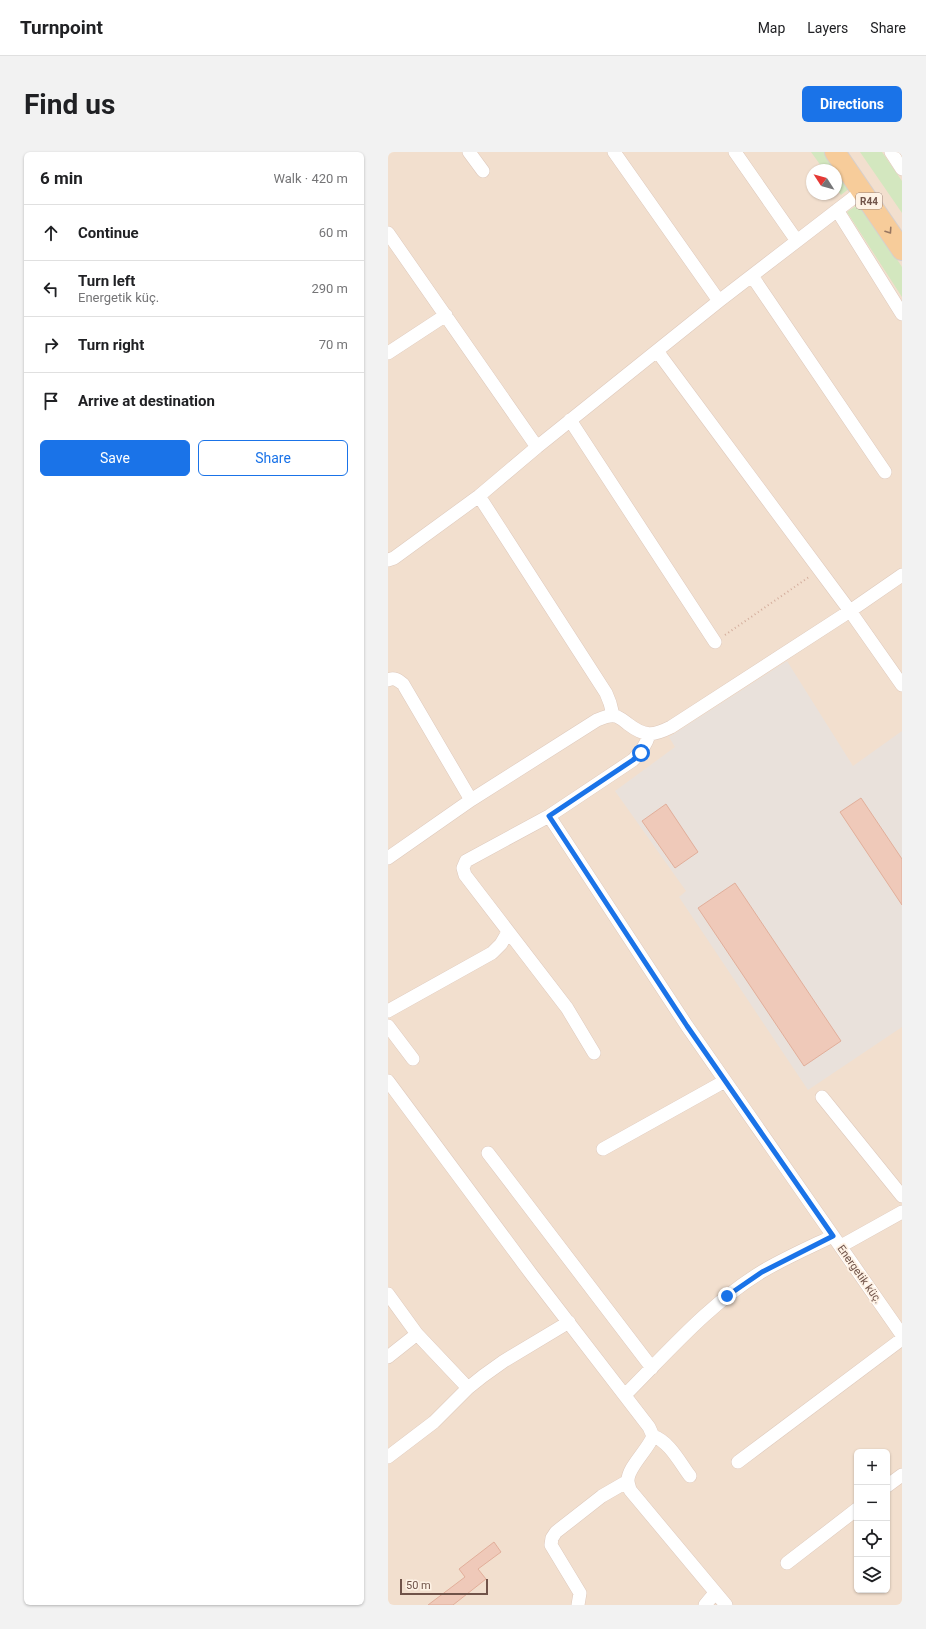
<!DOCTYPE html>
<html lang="en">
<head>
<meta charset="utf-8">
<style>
	:root { --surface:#fff; --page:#f2f2f2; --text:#202124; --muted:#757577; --line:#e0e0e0; --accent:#1a73e8 }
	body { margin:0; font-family:Roboto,sans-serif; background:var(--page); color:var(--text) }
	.controls { position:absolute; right:12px; bottom:12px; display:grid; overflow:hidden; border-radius:6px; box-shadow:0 1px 3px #0004 }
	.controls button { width:36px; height:36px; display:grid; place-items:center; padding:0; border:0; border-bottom:1px solid var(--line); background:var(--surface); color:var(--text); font:20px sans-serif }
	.compass { position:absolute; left:418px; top:12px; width:36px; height:36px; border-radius:50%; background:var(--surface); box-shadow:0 1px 3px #0004; rotate:306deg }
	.scale { position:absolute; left:12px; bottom:10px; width:88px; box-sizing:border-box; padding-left:4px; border:2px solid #705349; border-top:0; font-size:11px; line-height:14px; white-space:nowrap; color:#705349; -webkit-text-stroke:3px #fef2e5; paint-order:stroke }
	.stop { position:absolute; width:12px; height:12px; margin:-9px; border:3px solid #1a73e8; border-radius:50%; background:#fff }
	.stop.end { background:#1a73e8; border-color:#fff; box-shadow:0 1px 4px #0008 }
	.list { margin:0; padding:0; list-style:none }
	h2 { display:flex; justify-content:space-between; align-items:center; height:52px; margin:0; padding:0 16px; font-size:17px }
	h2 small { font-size:13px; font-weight:400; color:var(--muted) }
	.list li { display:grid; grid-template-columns:26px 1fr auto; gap:12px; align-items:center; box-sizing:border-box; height:56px; padding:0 16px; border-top:1px solid var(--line) }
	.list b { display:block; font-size:15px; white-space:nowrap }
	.list p { margin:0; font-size:13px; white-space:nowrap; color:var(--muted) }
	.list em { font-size:13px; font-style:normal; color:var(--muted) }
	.actions { display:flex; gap:8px; padding:12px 16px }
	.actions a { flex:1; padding:9px 0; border:1px solid var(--accent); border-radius:6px; text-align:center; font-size:14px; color:var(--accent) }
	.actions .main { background:var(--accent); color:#fff }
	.icon { flex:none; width:22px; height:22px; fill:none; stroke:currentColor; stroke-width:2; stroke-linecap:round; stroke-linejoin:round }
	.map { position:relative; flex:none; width:514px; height:1453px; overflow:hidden; border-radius:6px }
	header { display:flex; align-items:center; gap:24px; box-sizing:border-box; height:56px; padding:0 20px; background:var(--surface); border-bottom:1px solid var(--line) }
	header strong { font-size:19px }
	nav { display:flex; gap:22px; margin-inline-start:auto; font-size:14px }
	.intro { display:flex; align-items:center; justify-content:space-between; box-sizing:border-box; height:96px; padding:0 24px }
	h1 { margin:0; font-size:28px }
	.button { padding:10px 18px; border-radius:6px; background:var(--accent); color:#fff; font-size:14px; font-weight:700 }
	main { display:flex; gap:24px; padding:0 24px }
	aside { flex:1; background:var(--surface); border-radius:6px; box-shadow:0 1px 3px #0004 }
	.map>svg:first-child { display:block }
</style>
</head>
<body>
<header>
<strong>Turnpoint</strong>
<nav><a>Map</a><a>Layers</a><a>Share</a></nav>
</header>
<div class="intro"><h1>Find us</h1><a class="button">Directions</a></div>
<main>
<aside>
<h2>6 min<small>Walk · 420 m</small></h2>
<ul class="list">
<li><svg class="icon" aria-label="ahead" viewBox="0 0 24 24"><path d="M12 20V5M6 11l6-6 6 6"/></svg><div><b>Continue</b></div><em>60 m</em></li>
<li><svg class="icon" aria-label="left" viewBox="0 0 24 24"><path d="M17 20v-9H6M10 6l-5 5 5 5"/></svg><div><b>Turn left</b><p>Energetik küç.</p></div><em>290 m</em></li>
<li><svg class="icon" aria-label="right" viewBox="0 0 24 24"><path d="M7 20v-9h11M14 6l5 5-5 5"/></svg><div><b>Turn right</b></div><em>70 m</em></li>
<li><svg class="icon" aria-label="arrive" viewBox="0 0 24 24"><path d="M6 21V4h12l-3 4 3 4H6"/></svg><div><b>Arrive at destination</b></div></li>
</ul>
<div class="actions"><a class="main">Save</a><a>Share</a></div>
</aside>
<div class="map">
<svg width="514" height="1453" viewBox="0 0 514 1453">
	<rect width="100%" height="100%" fill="#fbeee0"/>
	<!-- residential -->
	<path fill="#f2dfce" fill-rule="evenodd" d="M0,0H514V1453H0ZM424,18H448V42H424ZM469,1300H499V1438H469Z"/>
	<!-- industrial -->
	<path fill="#e9e1db" d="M399,509L465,614L514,579V875L420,938L291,745L298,739L227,639L287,595L281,585Z"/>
	<!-- green -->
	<path fill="#d3e7bf" d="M423,0H437L462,36L453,43L448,36V18H436Z
		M472,0H494L514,29V61Z
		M472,51L514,115V145L459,60Z"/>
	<!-- building -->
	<path fill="#efc9b9" stroke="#e1ae9a" d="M473,646L514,707V753L452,660Z
		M278,652L310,700L287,716L254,669Z
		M347,731L453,889L416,914L310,756Z
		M106,1390L113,1400L90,1417L98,1427L65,1453H40L77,1425L71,1417Z"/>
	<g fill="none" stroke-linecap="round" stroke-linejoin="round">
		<!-- minor casing -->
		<g stroke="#dec9bc" stroke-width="14">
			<path id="minor" d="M81,0L95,19
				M226,0L331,149
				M347,0L409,89
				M503,0L514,17
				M449,58L514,162
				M0,81L149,295
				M364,124L497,320
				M269,199L462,459L514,533
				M0,201L58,163
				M182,268L327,490
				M91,344L218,541L222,551L225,563
				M0,408L6,406L91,344L149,295L331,149L474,39
				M0,528C6,525 10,528 15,532L83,648
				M161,664L299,874L514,1183
				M0,706L83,648L209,568C214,566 221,563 227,564C232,565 236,569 240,572C257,585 265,584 283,575L462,459L514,423
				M0,859L104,801L113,792L120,780
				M0,874L25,907
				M206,901L179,856L77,723L75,716L78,709L161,664L245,608C253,600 258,593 261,583
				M0,929L144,1123L261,1275L265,1284C260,1298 239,1316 240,1329C240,1332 242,1336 242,1338L338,1453
				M434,945L514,1044
				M215,997L337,929
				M100,1001L264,1216
				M453,1094L514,1060
				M0,1142L29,1182L80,1236
				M0,1205L29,1182
				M237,1243C280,1200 322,1151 375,1119C397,1106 422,1095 445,1084
				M265,1284C282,1290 292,1311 302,1324
				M0,1305L46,1270L80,1236L95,1224L116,1209L181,1170
				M350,1310L514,1187
				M499,1334L514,1323
				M399,1411L469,1357
				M190,1453L192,1441L163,1393L164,1386L168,1380L214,1344L240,1329
				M317,1453L327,1441"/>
		</g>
		<!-- primary casing -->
		<g stroke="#d7cfcc" stroke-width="22">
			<path id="primary" d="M447,0L514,98"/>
		</g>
		<!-- path -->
		<path stroke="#d3ad9c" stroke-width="2" stroke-dasharray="1 3" stroke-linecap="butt" d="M337,483L421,425"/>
		<!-- minor -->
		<use href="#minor" stroke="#fff" stroke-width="13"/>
		<!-- primary -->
		<use href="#primary" stroke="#f7cc9a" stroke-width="20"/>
	</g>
	<!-- one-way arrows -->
	<defs><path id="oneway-chevron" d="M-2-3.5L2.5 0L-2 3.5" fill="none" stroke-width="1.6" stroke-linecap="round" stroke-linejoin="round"/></defs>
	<use stroke="#987761" href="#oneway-chevron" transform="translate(501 79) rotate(56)"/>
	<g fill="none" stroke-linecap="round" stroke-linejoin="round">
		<!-- route -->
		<path stroke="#1a73e8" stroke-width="5" d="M253,601L245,608L161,664L299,874L445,1084L374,1120L339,1144"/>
	</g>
	<g text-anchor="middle" stroke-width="3.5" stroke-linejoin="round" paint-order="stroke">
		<!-- shield labels -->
		<rect fill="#fef2e5" stroke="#9b8378" stroke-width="1" x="468" y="41" width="26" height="16" rx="3"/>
		<g font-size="10" font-weight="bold" fill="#705349">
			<text x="481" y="53">R44</text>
		</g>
		<!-- street labels -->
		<g font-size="11" fill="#705349" stroke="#fef2e5">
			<text transform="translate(472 1122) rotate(55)" y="4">Energetik küç.</text>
		</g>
	</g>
</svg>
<div class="controls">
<button>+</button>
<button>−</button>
<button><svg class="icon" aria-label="locate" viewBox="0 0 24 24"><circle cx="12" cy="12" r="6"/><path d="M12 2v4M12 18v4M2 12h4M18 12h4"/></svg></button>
<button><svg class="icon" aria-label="layers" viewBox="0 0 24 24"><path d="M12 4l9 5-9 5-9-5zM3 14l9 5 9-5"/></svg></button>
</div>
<svg class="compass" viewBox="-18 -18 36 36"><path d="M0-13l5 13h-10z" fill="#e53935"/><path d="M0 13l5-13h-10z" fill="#757577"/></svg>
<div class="scale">50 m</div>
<div class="stop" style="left:253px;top:601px"></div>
<div class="stop end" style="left:339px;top:1144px"></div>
</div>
</main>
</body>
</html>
